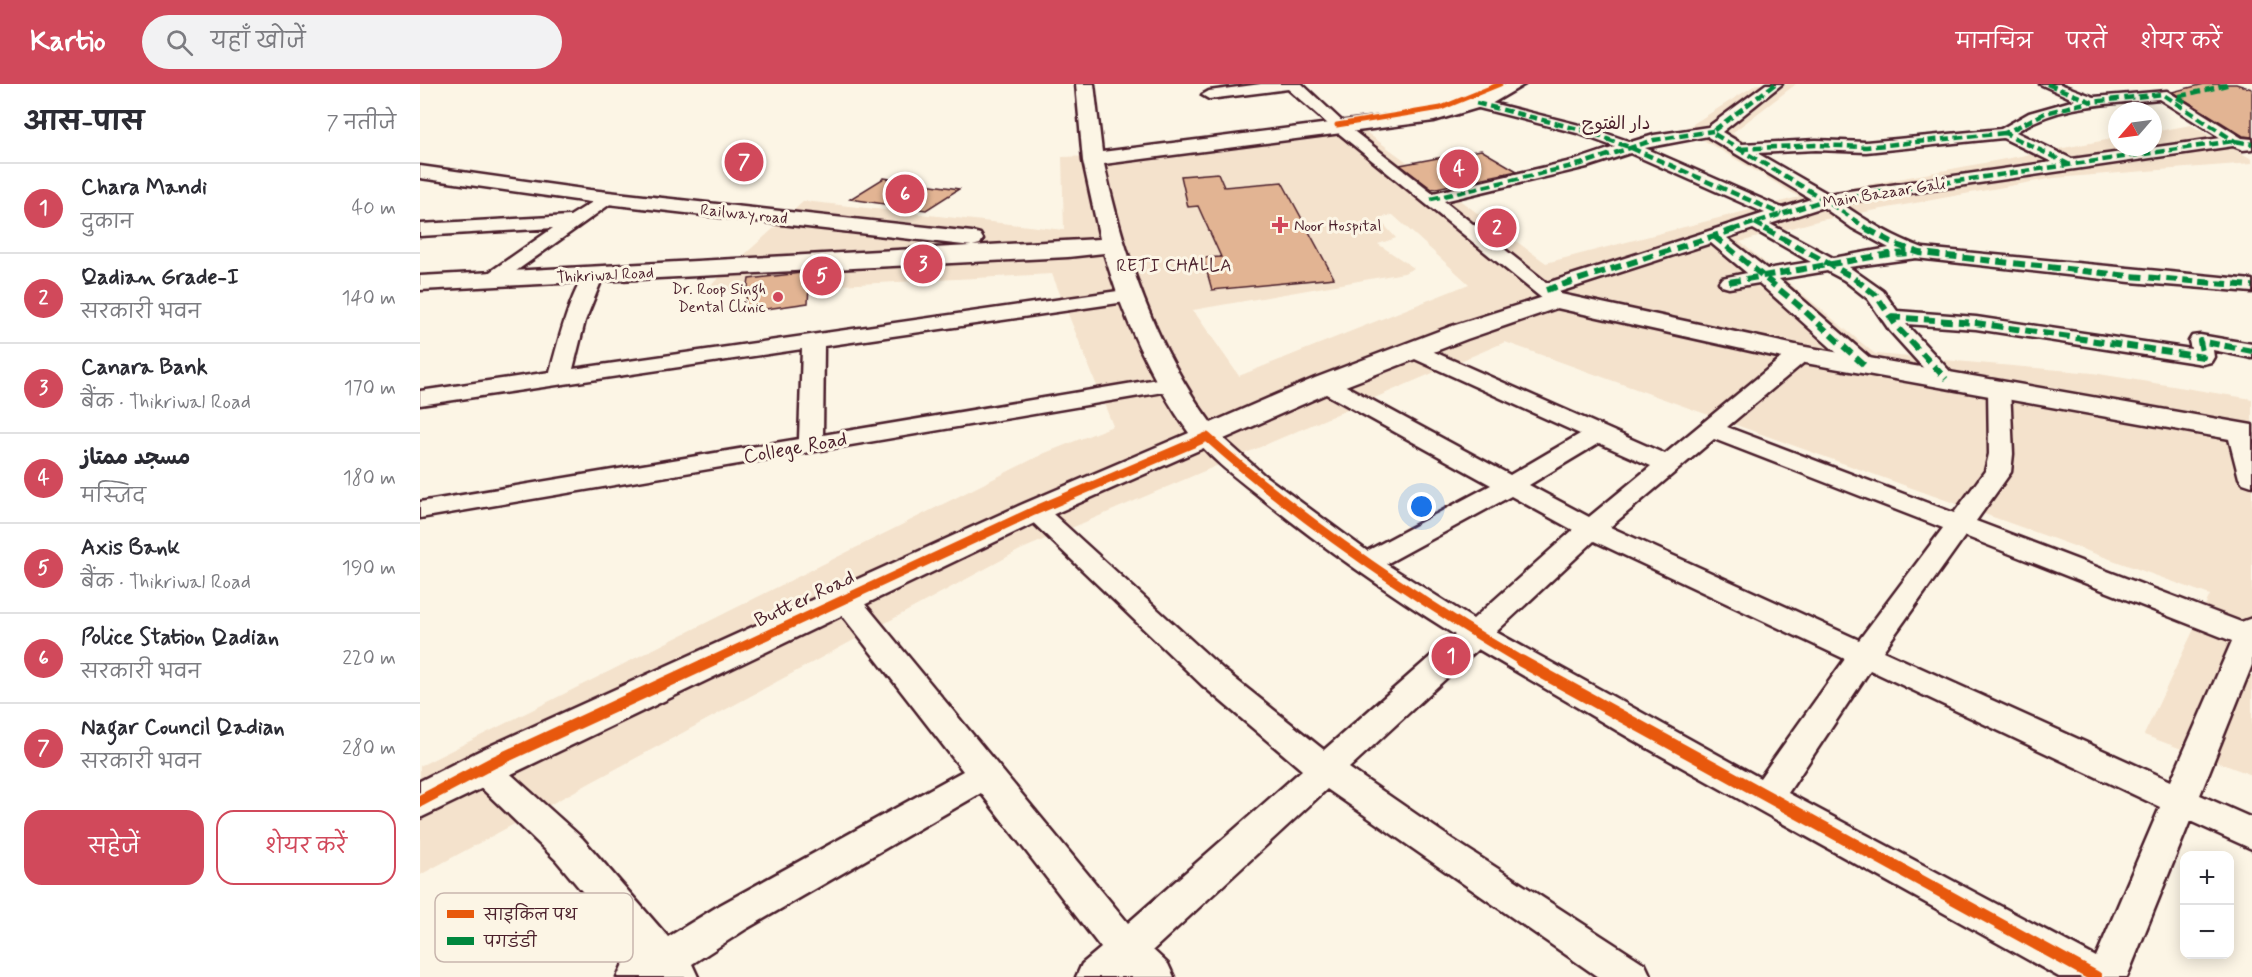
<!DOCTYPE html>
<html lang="hi">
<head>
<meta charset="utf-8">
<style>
	:root { --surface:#fff; --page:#f2f2f3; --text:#2b2b33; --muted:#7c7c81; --line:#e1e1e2; --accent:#d1495b }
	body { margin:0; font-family:Mynerve,"Playpen Sans Arabic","Playpen Sans Deva",sans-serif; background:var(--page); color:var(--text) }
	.controls { position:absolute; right:18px; bottom:18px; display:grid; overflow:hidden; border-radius:12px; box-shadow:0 3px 15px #0003 }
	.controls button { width:54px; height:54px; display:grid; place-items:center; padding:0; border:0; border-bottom:2px solid var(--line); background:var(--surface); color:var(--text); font:30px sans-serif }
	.compass { position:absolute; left:1688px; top:18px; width:54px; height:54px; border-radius:50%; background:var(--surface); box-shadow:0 3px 15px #0003; rotate:242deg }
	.you { position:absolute; left:1002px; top:423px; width:21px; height:21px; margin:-15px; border:4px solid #fff; border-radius:50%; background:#1a73e8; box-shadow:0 0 0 9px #1a73e833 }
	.badge { display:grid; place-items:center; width:39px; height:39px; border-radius:50%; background:var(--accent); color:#fff; font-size:20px; font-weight:700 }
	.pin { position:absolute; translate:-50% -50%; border:3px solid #fff; box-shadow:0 2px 6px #0006 }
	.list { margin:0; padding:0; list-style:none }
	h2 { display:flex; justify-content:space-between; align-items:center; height:78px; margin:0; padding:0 24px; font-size:26px }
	h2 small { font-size:20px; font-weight:400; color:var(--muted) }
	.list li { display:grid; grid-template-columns:39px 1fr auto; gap:18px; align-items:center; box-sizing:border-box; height:90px; padding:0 24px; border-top:2px solid var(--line) }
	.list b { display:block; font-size:22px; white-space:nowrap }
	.list p { margin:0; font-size:20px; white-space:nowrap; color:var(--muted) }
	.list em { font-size:20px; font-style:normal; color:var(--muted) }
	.actions { display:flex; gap:12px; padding:18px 24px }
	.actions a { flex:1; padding:14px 0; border:2px solid var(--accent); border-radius:18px; text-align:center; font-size:21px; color:var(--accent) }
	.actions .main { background:var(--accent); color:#fff }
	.icon { flex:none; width:33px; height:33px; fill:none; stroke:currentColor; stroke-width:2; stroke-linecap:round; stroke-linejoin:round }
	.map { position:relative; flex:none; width:1832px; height:893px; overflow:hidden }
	header { display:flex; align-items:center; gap:36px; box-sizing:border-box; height:84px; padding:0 30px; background:var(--accent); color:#fff }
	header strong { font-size:28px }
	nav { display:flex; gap:33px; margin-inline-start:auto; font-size:21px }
	.search { width:420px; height:54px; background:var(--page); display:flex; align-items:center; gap:15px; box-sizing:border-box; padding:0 21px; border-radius:33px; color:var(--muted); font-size:22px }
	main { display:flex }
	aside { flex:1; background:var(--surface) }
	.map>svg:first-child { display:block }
</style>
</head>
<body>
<header>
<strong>Kartio</strong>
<div class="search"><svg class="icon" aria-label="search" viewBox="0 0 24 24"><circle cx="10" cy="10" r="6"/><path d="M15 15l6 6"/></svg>यहाँ खोजें</div>
<nav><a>मानचित्र</a><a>परतें</a><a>शेयर करें</a></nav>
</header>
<main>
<aside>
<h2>आस-पास<small>7 नतीजे</small></h2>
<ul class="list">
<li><span class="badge">1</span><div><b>Chara Mandi</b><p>दुकान</p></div><em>40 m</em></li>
<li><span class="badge">2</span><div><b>Qadian Grade-I</b><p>सरकारी भवन</p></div><em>140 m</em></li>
<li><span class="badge">3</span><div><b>Canara Bank</b><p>बैंक · Thikriwal Road</p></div><em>170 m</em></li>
<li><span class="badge">4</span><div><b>مسجد ممتاز</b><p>मस्जिद</p></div><em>180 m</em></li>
<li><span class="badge">5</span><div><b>Axis Bank</b><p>बैंक · Thikriwal Road</p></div><em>190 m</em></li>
<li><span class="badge">6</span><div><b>Police Station Qadian</b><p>सरकारी भवन</p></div><em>220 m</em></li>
<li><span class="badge">7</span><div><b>Nagar Council Qadian</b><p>सरकारी भवन</p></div><em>280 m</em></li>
</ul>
<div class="actions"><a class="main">सहेजें</a><a>शेयर करें</a></div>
</aside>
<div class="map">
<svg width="1832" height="893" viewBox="0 0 1832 893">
	<rect width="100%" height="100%" fill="#fcf5e5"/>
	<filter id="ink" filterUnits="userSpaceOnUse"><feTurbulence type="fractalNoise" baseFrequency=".0167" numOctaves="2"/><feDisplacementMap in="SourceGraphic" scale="12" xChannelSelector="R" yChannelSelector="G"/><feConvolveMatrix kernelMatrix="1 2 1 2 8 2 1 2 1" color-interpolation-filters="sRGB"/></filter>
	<g filter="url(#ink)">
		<!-- built -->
		<path fill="#f4e2cc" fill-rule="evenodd" d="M1337,0H1376L1312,49L1373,90L1409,108L1697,54V63H1733V48L1771,41L1832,75V79L1634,94L1401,136L1320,158L1455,270L1673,289L1832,315V691L1724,651L1790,511L1085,258L600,466L0,791V682L625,369L693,342L632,190L283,208L384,117L644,146L642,73L737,70L887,56L879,46L932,38L1126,179L1379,113L1265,45ZM973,131L1049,200L819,292L773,226L984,189L994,184L958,160L976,154L958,134Z"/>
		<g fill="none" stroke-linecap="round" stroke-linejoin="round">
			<!-- stream -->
			<path stroke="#71899f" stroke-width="6" d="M1069,8L1080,0"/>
		</g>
		<!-- building -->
		<path fill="#e2b493" stroke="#4a1f2b" stroke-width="1.5" d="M1784,0H1816L1832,5V53L1823,52L1752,8Z
			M1061,66L1097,87L1012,105L980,81Z
			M798,89L804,103L862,98L914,194L792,206L783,174L801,173L778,122L768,123L761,92Z
			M464,94L539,105L506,126L430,115Z
			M390,188L388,219L324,228L329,195Z"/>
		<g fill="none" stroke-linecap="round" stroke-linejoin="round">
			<!-- street casing -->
			<g stroke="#4a1f2b" stroke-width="5">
				<path id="street" d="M841,0H882L926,41L1013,109L1156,76L1195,63L1157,49L1051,22L1049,19L1051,16L1056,15L1167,43L1211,58L1234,51L1288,43L1346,0H1362L1302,48L1322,60L1396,56L1446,58L1581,45L1609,29L1655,16L1620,0H1640L1674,13L1747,7L1822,54L1832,55V65L1823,66L1813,62L1421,119C1446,137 1473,153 1503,164L1832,196V208L1710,198L1496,174L1429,183L1463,207L1477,227L1556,233L1771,265L1769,257L1772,252L1780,251L1832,260V274L1793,266L1794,273L1791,278L1783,280L1556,245L1486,240L1537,295L1534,300H1518L1470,247L1448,215L1424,196L1407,187L1359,195L1452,276L1455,281L1452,286H1436L1339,199L1309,204L1302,202L1299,198L1302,194L1327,189L1291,159L1139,208L1146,216L1143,220H1129L916,47L868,5L789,15L782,11L789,7ZM1739,15L1801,54L1652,75L1596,48C1637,20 1692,20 1739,15ZM1288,52V53L1391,115L1362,124L1225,64ZM1583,54L1632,78L1408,110L1337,69L1396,66L1446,68ZM1210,69L1345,129L1127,199L1024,117L1167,83ZM1403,123L1432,144L1469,164L1413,174L1350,140ZM1333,145L1391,178L1347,185L1307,154Z
					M187,109L193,110L196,114L193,118L78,200H64L61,196L64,192L133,144L0,152V140L150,132Z
					M174,184L184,190L165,237L153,285L712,205L719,207L722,211L719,215L712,217L404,262L403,351L749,293L757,295L760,300L757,305L749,307L0,434V418L379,355L382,265L0,321V307L130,288C136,268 154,189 174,184Z
					M994,259L1245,370L1372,265H1388L1391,270L1388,275L1307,343L1534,429L1565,387L1569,370L1568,304L1571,299H1587L1590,304L1593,370L1591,388L1556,437L1821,538L1832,534V581L1780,711L1832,734V765L1770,737L1707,893H1639L1213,656L1058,565L929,684L1032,755L1225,880L1231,893H1178L907,705L733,866L748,880L754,893H656L662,880L681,864L561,709L326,845L272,880L278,893H197L203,880L216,872L136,776L50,693L45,684L50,675L62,671L74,675L162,754L248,853L300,821L543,687L415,522L411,515L415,508L425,505L435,508L708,839L882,686L782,601L601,427L605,421L614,419L623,421L804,586L904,666L1035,551C967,508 902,463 839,412C818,395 790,375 775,353L778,348L787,346L796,348L844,391L947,467L1071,401L897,305L894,300L897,295H913L1090,391L1160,350L986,271L983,266L986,261ZM1294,355L1523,444L1439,556L1190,443ZM1179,359L1231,382L1169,433L1109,401ZM1091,412L1153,446L1053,535L966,480ZM1545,452L1812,557L1751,697L1463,567ZM1174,457L1425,575L1340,694L1076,548ZM1450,586L1740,723L1676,873L1368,709Z
					M1819,340L1828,342L1832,350V402L1823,399L1819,394L1807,347L1810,342Z"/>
			</g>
			<!-- secondary casing -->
			<g stroke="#4a1f2b" stroke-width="5">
				<path id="secondary" d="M656,0H674L682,68L1012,26L1059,12L1083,0H1105L1071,20L1014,37L684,80C704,171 735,263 791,339L895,294L1029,243L1136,209L1380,262L1832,341V359L1380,278L1137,224L1047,255L915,306L625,434L0,734V697L59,667L603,420L769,349C730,294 703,233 684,169L648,173L0,206V192L680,155L663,77Z
					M0,82L170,106L552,148L560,150L563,155L560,160L552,162L170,118L0,94Z"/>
			</g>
			<!-- street -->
			<use href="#street" fill="#fcf5e5" fill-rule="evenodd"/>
			<!-- secondary -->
			<use href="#secondary" fill="#fcf5e5" fill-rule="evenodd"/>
			<!-- quiet-far1 -->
			<path stroke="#00873e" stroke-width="4.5" stroke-dasharray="9 4.5" stroke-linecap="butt" d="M1355,0L1293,47L1294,50L1405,116L1449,146
				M1627,0L1672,18L1742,10L1816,58
				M1765,18L1756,13L1811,0
				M1056,19L1162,46L1209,63L1361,130
				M1320,65L1396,61L1446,63L1585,49
				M1650,81L1585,49L1625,29L1669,18
				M1011,115L1161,80L1234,56L1293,47
				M1335,139L1348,146
				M1312,146L1405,116L1814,57L1832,60"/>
			<!-- quiet -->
			<path stroke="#00873e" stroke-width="6" stroke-dasharray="11 6" stroke-linecap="butt" d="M1345,145L1431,192L1456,211L1477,243L1526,295
				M1447,145L1477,161L1500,169L1710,192L1832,202
				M1294,152L1377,220L1444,281
				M1309,198L1469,170L1494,169
				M1126,206L1316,145
				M1470,233L1556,239L1783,273L1780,257L1832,267"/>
			<!-- cycleway-far2 casing -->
			<g stroke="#fcf5e5" stroke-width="8">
				<path id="cycleway-far2" d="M917,41L1021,24L1080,0"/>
			</g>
			<!-- cycleway-far1 casing -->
			<g stroke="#fcf5e5" stroke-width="13">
				<path id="cycleway-far1" d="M289,578L614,427L787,353C885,440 991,512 1103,578"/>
			</g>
			<!-- cycleway casing -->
			<g stroke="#fcf5e5" stroke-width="16">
				<path id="cycleway" d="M1101,577L1676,893
					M0,717L74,678L292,577"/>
			</g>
			<!-- cycleway-far2 -->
			<use href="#cycleway-far2" stroke="#e8590c" stroke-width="5"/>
			<!-- cycleway-far1 -->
			<use href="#cycleway-far1" stroke="#e8590c" stroke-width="9"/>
			<!-- cycleway -->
			<use href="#cycleway" stroke="#e8590c" stroke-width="12"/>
		</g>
	</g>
	<!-- markers -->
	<g fill="#d1495b" stroke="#fcf5e5" stroke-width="2">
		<path d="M857 132h6v6h6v6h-6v6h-6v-6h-6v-6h6z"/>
		<circle cx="358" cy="213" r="6"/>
	</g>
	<g text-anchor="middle" stroke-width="6" stroke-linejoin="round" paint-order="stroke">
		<!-- far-street labels -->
		<g font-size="16" fill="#4a1f2b" stroke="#fcf5e5">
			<text transform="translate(1464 108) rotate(-9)" y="6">Main Bazaar Gali</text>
			<text transform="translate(324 129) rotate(6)" y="6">Railway road</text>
			<text transform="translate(185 190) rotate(-3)" y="6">Thikriwal Road</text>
		</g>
		<!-- far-poi labels -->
		<g font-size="16" fill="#4a1f2b" stroke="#fcf5e5" text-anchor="start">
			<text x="874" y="147">Noor Hospital</text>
			<text x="346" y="210" text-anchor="end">Dr. Roop Singh<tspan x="346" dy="18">Dental Clinic</tspan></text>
		</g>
		<!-- far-neighbourhood labels -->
		<g font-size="18" fill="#4a1f2b" stroke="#fcf5e5">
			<text x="1196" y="45">دار الفتوح</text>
			<text x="754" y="187">RETI CHALLA</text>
		</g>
		<!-- street labels -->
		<g font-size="20" fill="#4a1f2b" stroke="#fcf5e5">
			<text transform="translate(375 363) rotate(-10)" y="7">College Road</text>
			<text transform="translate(384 514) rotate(-25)" y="7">Butter Road</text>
		</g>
	</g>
	<!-- legend -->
	<rect x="15" y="809" width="198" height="69" rx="9" fill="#fcf5e5" stroke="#c7b5ad" stroke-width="1.5"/>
	<rect x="27" y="826" width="27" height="8" fill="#e8590c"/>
	<rect x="27" y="853" width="27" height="8" fill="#00873e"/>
	<g font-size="16" fill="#4a1f2b">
		<text x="64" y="836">साइकिल पथ</text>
		<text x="64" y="863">पगडंडी</text>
	</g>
</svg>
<div class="controls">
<button>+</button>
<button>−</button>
</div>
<svg class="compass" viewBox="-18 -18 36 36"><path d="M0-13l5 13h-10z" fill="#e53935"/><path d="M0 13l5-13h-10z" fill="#7c7c81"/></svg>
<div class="you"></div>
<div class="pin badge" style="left:1031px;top:572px">1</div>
<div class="pin badge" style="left:1077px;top:144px">2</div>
<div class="pin badge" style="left:503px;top:180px">3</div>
<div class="pin badge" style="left:1039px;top:85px">4</div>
<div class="pin badge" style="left:402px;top:192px">5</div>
<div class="pin badge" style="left:485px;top:110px">6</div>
<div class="pin badge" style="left:324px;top:78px">7</div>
</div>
</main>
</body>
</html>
